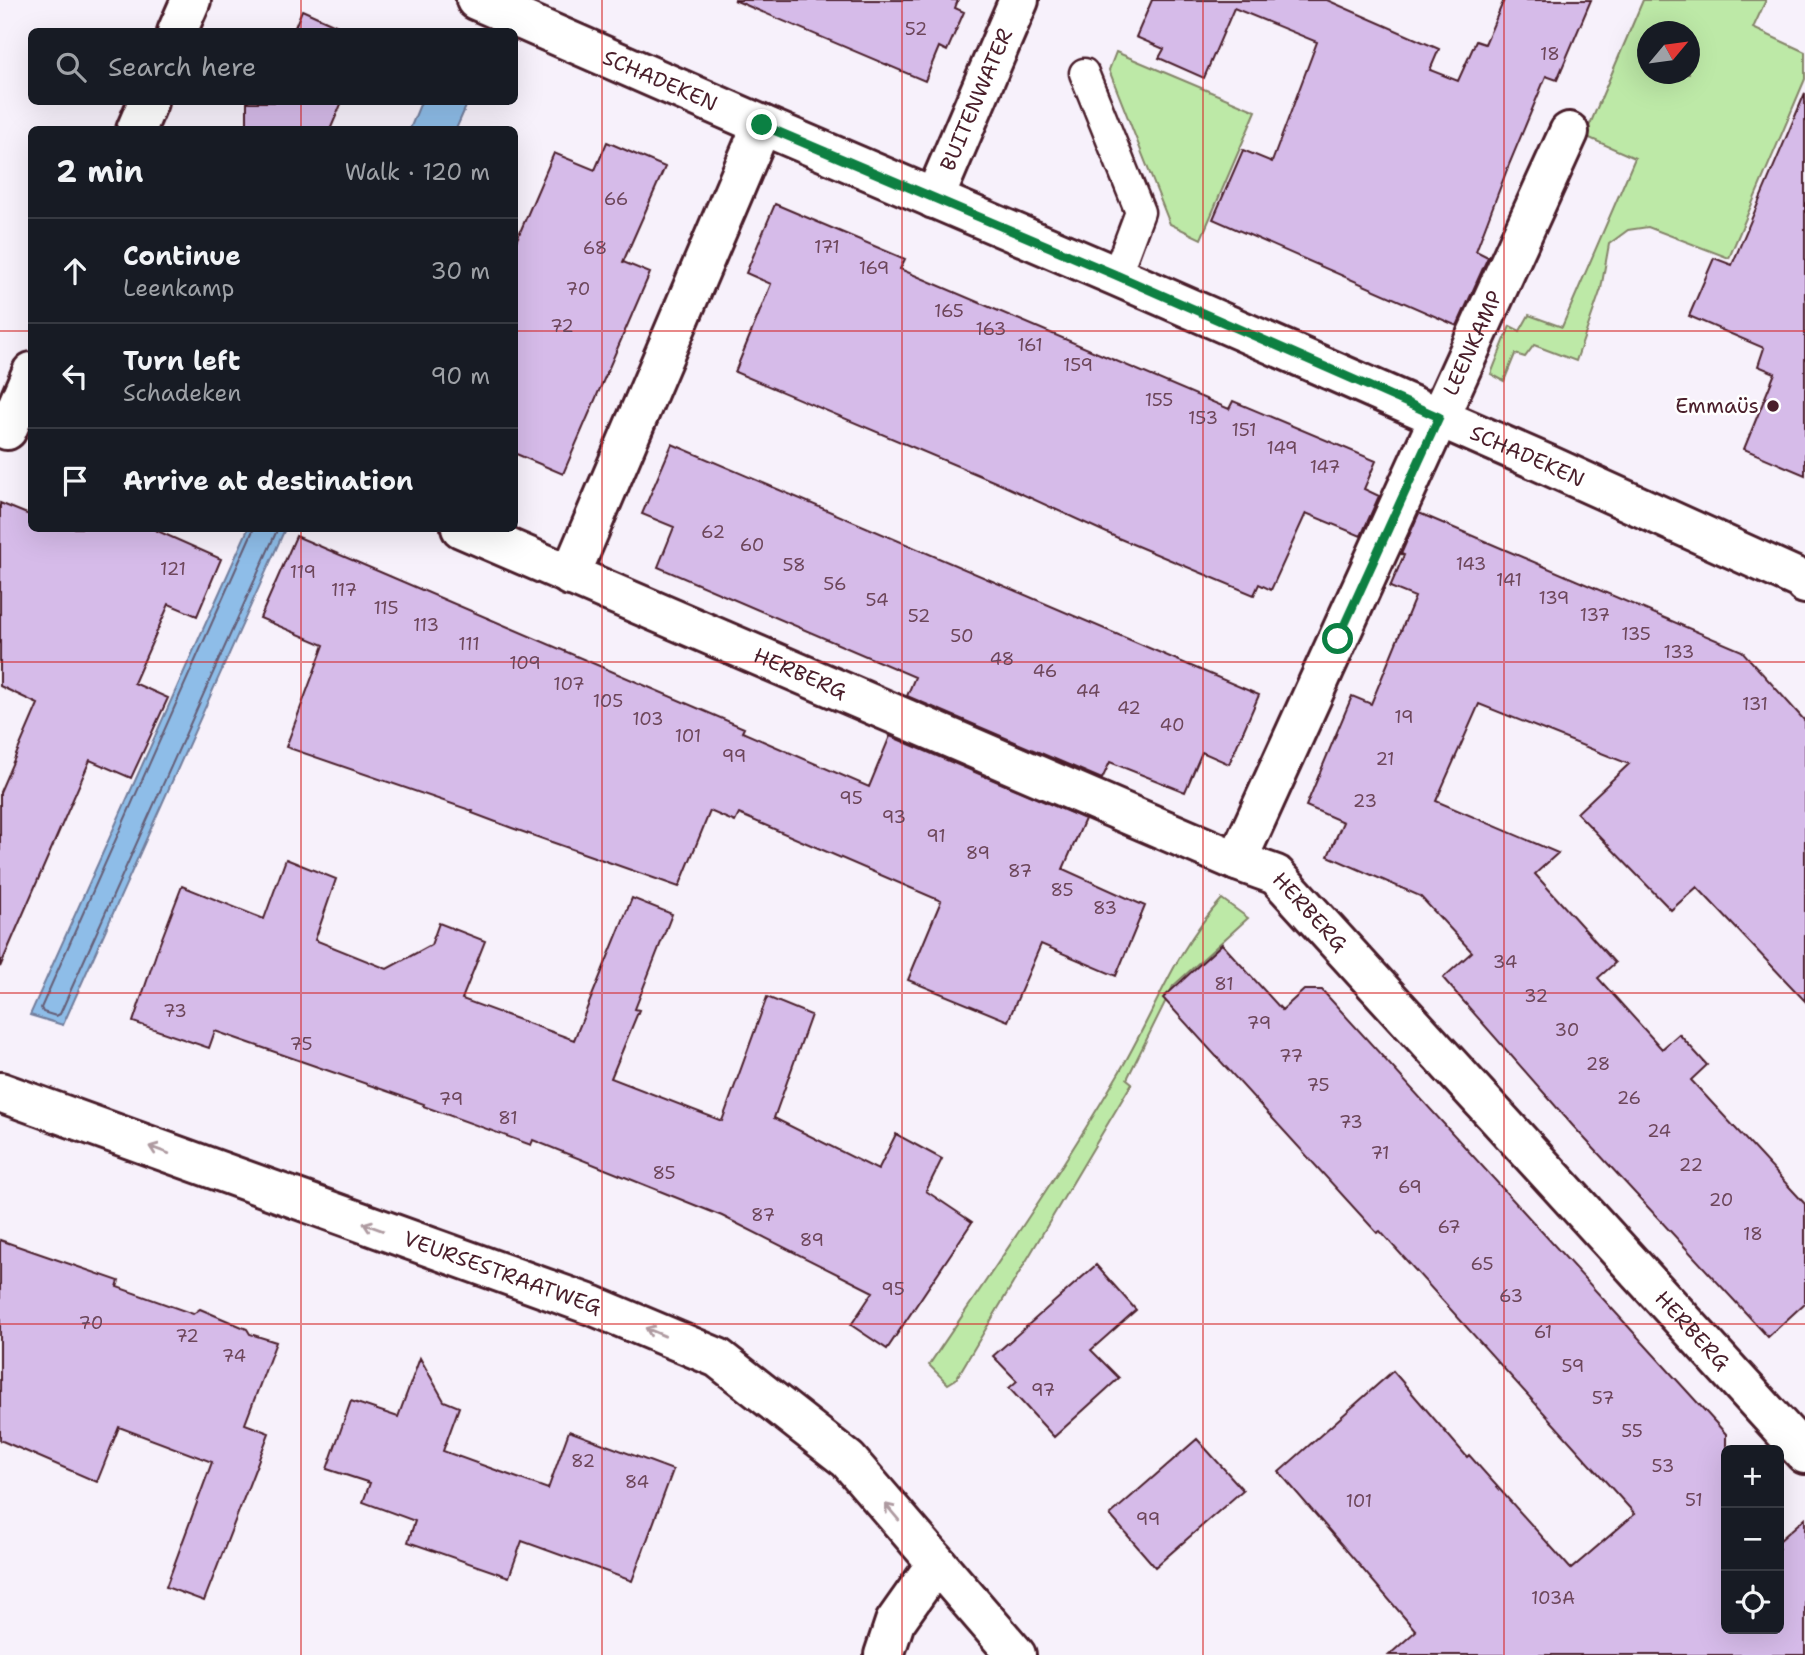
<!DOCTYPE html>
<html lang="en">
<head>
<meta charset="utf-8">
<style>
	:root { --surface:#171b24; --page:#242831; --text:#f1f3f6; --muted:#9ea1a6; --line:#363941 }
	body { margin:0; font-family:"Shantell Sans",sans-serif; background:var(--page); color:var(--text) }
	.controls { position:absolute; right:21px; bottom:21px; display:grid; overflow:hidden; border-radius:10px; box-shadow:0 7px 28px #0002 }
	.controls button { width:63px; height:63px; display:grid; place-items:center; padding:0; border:0; border-bottom:2px solid var(--line); background:var(--surface); color:var(--text); font:35px sans-serif }
	.compass { position:absolute; left:1637px; top:21px; width:63px; height:63px; border-radius:50%; background:var(--surface); box-shadow:0 7px 28px #0002; rotate:61deg }
	.stop { position:absolute; width:21px; height:21px; margin:-16px; border:5px solid #0b8043; border-radius:50%; background:#fff }
	.stop.end { background:#0b8043; border-color:#fff; box-shadow:0 2px 7px #0008 }
	.list { margin:0; padding:0; list-style:none }
	h2 { display:flex; justify-content:space-between; align-items:center; height:91px; margin:0; padding:0 28px; font-size:30px }
	h2 small { font-size:23px; font-weight:400; color:var(--muted) }
	.list li { display:grid; grid-template-columns:46px 1fr auto; gap:21px; align-items:center; box-sizing:border-box; height:105px; padding:0 28px; border-top:2px solid var(--line) }
	.list b { display:block; font-size:26px; white-space:nowrap }
	.list p { margin:0; font-size:23px; white-space:nowrap; color:var(--muted) }
	.list em { font-size:23px; font-style:normal; color:var(--muted) }
	.icon { flex:none; width:38px; height:38px; fill:none; stroke:currentColor; stroke-width:2; stroke-linecap:round; stroke-linejoin:round }
	.map { position:relative; flex:none; width:1805px; height:1655px; overflow:hidden }
	.search { position:absolute; background:var(--surface); box-shadow:0 7px 28px #0002; left:28px; top:28px; width:490px; height:77px; display:flex; align-items:center; gap:18px; box-sizing:border-box; padding:0 24px; border-radius:10px; color:var(--muted); font-size:26px }
	.panel { position:absolute; background:var(--surface); box-shadow:0 7px 28px #0002; left:28px; top:126px; width:490px; height:406px; border-radius:10px }
	.map>svg:first-child { display:block }
</style>
</head>
<body>
<div class="map">
<svg width="1805" height="1655" viewBox="0 0 1805 1655">
	<rect width="100%" height="100%" fill="#f7f1fb"/>
	<filter id="ink" filterUnits="userSpaceOnUse"><feTurbulence type="fractalNoise" baseFrequency=".0143" numOctaves="2"/><feDisplacementMap in="SourceGraphic" scale="14" xChannelSelector="R" yChannelSelector="G"/><feConvolveMatrix kernelMatrix="1 2 1 2 8 2 1 2 1" color-interpolation-filters="sRGB"/></filter>
	<g filter="url(#ink)">
		<!-- green -->
		<path fill="#bde9a7" stroke="#848469" stroke-width="2" fill-rule="evenodd" d="M1643,0H1766L1753,28L1805,52V79L1729,258L1648,227L1628,230L1609,244L1601,289L1576,361L1534,345L1525,357L1515,354L1504,381L1491,374L1510,326L1520,331L1529,315L1562,327L1635,158L1585,136ZM1647,32H1689V74H1647Z
			M1116,52L1256,111L1201,239L1170,224L1109,70Z
			M1222,899L1248,918L1173,986L1127,1079L1132,1083L956,1379L948,1384L929,1365C993,1270 1059,1175 1117,1076C1153,1017 1174,950 1222,899Z"/>
		<!-- water -->
		<path fill="#8ebde8" stroke="#737e9c" stroke-width="2" d="M421,102H468L456,129H410Z
			M248,529H285L63,1025L30,1015Z"/>
		<g fill="none" stroke-linecap="round" stroke-linejoin="round">
			<!-- shore -->
			<path stroke="#655e77" stroke-width="2" d="M254,528L41,1008L43,1012L56,1016L60,1014L278,528"/>
		</g>
		<!-- building -->
		<path fill="#d6bbe9" stroke="#4a1f2b" stroke-width="2" d="M734,0H958L955,8L964,12L947,51L939,47L925,81Z
			M1152,0H1327L1439,49L1430,70L1458,81L1476,41L1485,44L1504,0H1591L1557,80L1546,76L1508,167L1476,251L1488,257L1457,326L1213,219L1243,150L1272,162L1317,42L1234,8L1204,78L1159,58L1164,49L1136,37Z
			M302,10L351,32H293Z
			M1805,93V475L1744,449L1775,373L1758,366L1764,348L1689,316L1714,258L1732,265Z
			M247,102H342L330,130H247Z
			M607,142L665,167L623,262L650,273L563,474L514,453V246L554,153L595,170Z
			M775,204L905,259L900,269L1229,409L1233,401L1376,461L1364,489L1379,496L1361,536L1306,513L1271,590L1259,584L1254,595L1118,538L1000,484L735,372L771,284L746,273Z
			M672,444L1259,695L1229,764L1202,752L1185,792L1110,762L1102,779L907,696L915,677L658,567L674,527L642,514Z
			M0,503L32,516V528H151L221,559L197,616L169,604L134,683L168,698L131,778L90,760L0,967V792L38,704L0,686Z
			M1419,513L1742,651L1805,721V1001L1697,887L1671,910L1577,813L1629,764L1479,704L1436,801L1558,853L1535,874L1615,963L1598,978L1662,1049L1679,1034L1707,1065L1691,1080L1805,1204V1303L1768,1337L1573,1126L1443,978L1472,952L1420,896L1328,856L1343,822L1306,806L1352,696L1371,704L1415,597L1390,587L1404,555L1401,554Z
			M296,536L744,728L742,732L869,787L890,736L1085,819L1063,869L1145,906L1116,976L1041,944L1008,1021L908,980L941,901L739,814L735,822L710,811L679,887L512,828L472,813L473,811L286,747L324,645L260,618Z
			M286,859L336,879L315,940L387,969L431,945L439,923L485,941L462,999L574,1040L632,898L672,914L635,1009L639,1010L611,1078L722,1121L767,997L811,1015L774,1118L878,1170L896,1134L942,1159L926,1191L972,1222L887,1349L851,1325L873,1292L722,1216L533,1140L531,1145L423,1106L424,1104L215,1031L209,1048L133,1022L157,951L182,886L264,919Z
			M1222,944L1282,1010L1304,990H1322L1726,1434V1629H1779V1541L1805,1518V1655H1389L1416,1631L1279,1472L1393,1371L1467,1457L1469,1455L1571,1569L1635,1514L1380,1231L1377,1233L1163,998Z
			M0,1240L119,1281L117,1287L193,1314L200,1309L247,1329L250,1334L276,1342L245,1424L269,1433L204,1601L166,1587L212,1462L119,1427L97,1482L0,1440Z
			M1096,1265L1136,1310L1091,1350L1119,1378L1054,1437L1009,1388L1017,1381L993,1356Z
			M420,1358L444,1401L459,1407L443,1451L548,1489L569,1431L673,1470L632,1581L522,1541L509,1577L408,1542L415,1521L363,1502L370,1483L327,1469L351,1401L398,1417Z
			M1197,1439L1243,1490L1155,1567L1110,1515Z"/>
		<g fill="none" stroke-linecap="round" stroke-linejoin="round">
			<!-- lane casing -->
			<g stroke="#4a1f2b" stroke-width="33">
				<path id="lane" d="M1084,73L1140,212L1116,276"/>
			</g>
			<!-- street casing -->
			<g stroke="#4a1f2b" stroke-width="44">
				<g id="street">
					<path id="s1" d="M476,0L762,125L1116,276L1548,465L1802,580L1805,584"/>
					<path d="M177,32L191,0"/>
					<path d="M136,130L148,102"/>
					<path id="s2" d="M934,199L1019,0"/>
					<path d="M0,427L7,430L32,372"/>
					<path id="s3" d="M461,528L1237,861L1276,875L1805,1454"/>
					<path d="M570,576L762,125"/>
					<path id="s4" d="M1237,861L1569,132"/>
					<path id="s5" d="M0,1092L594,1306L718,1358L848,1460L1016,1655"/>
					<path d="M884,1655L895,1622L936,1564"/>
				</g>
			</g>
			<!-- lane -->
			<use href="#lane" stroke="#fff" stroke-width="28"/>
			<!-- street -->
			<use href="#street" stroke="#fff" stroke-width="38"/>
		</g>
		<!-- one-way arrows -->
		<defs><path id="oneway-shaft" d="M-6 0H5M1.5-3L5.5 0L1.5 3" fill="none" stroke-width="1.6" stroke-linecap="round" stroke-linejoin="round" transform="scale(1.75)"/></defs>
		<g stroke="#ae9aa0">
			<use href="#oneway-shaft" transform="translate(159 1150) rotate(-160)"/>
			<use href="#oneway-shaft" transform="translate(373 1227) rotate(-160)"/>
			<use href="#oneway-shaft" transform="translate(655 1332) rotate(-157)"/>
			<use href="#oneway-shaft" transform="translate(892 1512) rotate(-130)"/>
		</g>
	</g>
	<g fill="none" stroke-linecap="round" stroke-linejoin="round" filter="url(#ink)">
		<!-- route -->
		<path stroke="#0b8043" stroke-width="9" d="M762,125L1116,275L1439,417L1338,639"/>
	</g>
	<!-- grid -->
	<path fill="none" stroke="#d62828" stroke-width="2" stroke-opacity="0.55" d="M301,0V32M602,0V1655M902,0V1655M1203,0V1655M1504,0V1655M301,102V130M0,331H32M514,331H1805M301,528V1655M0,662H1805M0,993H1805M0,1324H1805"/>
	<!-- markers -->
	<circle fill="#4a1f2b" stroke="#fff" stroke-width="2.5" cx="1773" cy="406" r="7"/>
	<g text-anchor="middle" stroke-width="5" stroke-linejoin="round" paint-order="stroke">
		<!-- number labels -->
		<g font-size="18" fill="#6d465a">
			<text x="916" y="35">52</text>
			<text x="1550" y="60">18</text>
			<text x="616" y="205">66</text>
			<text x="827" y="253">171</text>
			<text x="595" y="254">68</text>
			<text x="874" y="274">169</text>
			<text x="578" y="295">70</text>
			<text x="949" y="317">165</text>
			<text x="562" y="332">72</text>
			<text x="991" y="335">163</text>
			<text x="1030" y="351">161</text>
			<text x="1078" y="371">159</text>
			<text x="1159" y="406">155</text>
			<text x="1203" y="424">153</text>
			<text x="1244" y="436">151</text>
			<text x="1282" y="454">149</text>
			<text x="1325" y="473">147</text>
			<text x="713" y="538">62</text>
			<text x="752" y="551">60</text>
			<text x="1471" y="570">143</text>
			<text x="794" y="571">58</text>
			<text x="173" y="575">121</text>
			<text x="303" y="578">119</text>
			<text x="1509" y="586">141</text>
			<text x="835" y="590">56</text>
			<text x="344" y="596">117</text>
			<text x="1554" y="604">139</text>
			<text x="877" y="606">54</text>
			<text x="386" y="614">115</text>
			<text x="1595" y="621">137</text>
			<text x="919" y="622">52</text>
			<text x="426" y="631">113</text>
			<text x="1636" y="640">135</text>
			<text x="962" y="642">50</text>
			<text x="469" y="650">111</text>
			<text x="1679" y="658">133</text>
			<text x="1002" y="665">48</text>
			<text x="525" y="669">109</text>
			<text x="1045" y="677">46</text>
			<text x="569" y="690">107</text>
			<text x="1088" y="697">44</text>
			<text x="608" y="707">105</text>
			<text x="1755" y="710">131</text>
			<text x="1129" y="714">42</text>
			<text x="1404" y="723">19</text>
			<text x="648" y="725">103</text>
			<text x="1172" y="731">40</text>
			<text x="688" y="742">101</text>
			<text x="734" y="762">99</text>
			<text x="1385" y="765">21</text>
			<text x="851" y="804">95</text>
			<text x="1365" y="807">23</text>
			<text x="894" y="823">93</text>
			<text x="936" y="842">91</text>
			<text x="978" y="859">89</text>
			<text x="1020" y="877">87</text>
			<text x="1062" y="896">85</text>
			<text x="1105" y="914">83</text>
			<text x="1505" y="968">34</text>
			<text x="1224" y="990">81</text>
			<text x="1536" y="1002">32</text>
			<text x="175" y="1017">73</text>
			<text x="1259" y="1029">79</text>
			<text x="1567" y="1036">30</text>
			<text x="301" y="1050">75</text>
			<text x="1291" y="1062">77</text>
			<text x="1598" y="1070">28</text>
			<text x="1318" y="1091">75</text>
			<text x="1629" y="1104">26</text>
			<text x="451" y="1105">79</text>
			<text x="508" y="1124">81</text>
			<text x="1351" y="1128">73</text>
			<text x="1659" y="1137">24</text>
			<text x="1380" y="1159">71</text>
			<text x="1691" y="1171">22</text>
			<text x="664" y="1179">85</text>
			<text x="1410" y="1193">69</text>
			<text x="1721" y="1206">20</text>
			<text x="763" y="1221">87</text>
			<text x="1449" y="1233">67</text>
			<text x="1753" y="1240">18</text>
			<text x="812" y="1246">89</text>
			<text x="1482" y="1270">65</text>
			<text x="893" y="1295">95</text>
			<text x="1511" y="1302">63</text>
			<text x="91" y="1329">70</text>
			<text x="1543" y="1338">61</text>
			<text x="187" y="1342">72</text>
			<text x="234" y="1362">74</text>
			<text x="1573" y="1372">59</text>
			<text x="1043" y="1396">97</text>
			<text x="1603" y="1404">57</text>
			<text x="1632" y="1437">55</text>
			<text x="583" y="1467">82</text>
			<text x="1663" y="1472">53</text>
			<text x="637" y="1488">84</text>
			<text x="1694" y="1506">51</text>
			<text x="1359" y="1507">101</text>
			<text x="1148" y="1525">99</text>
			<text x="1553" y="1604">103A</text>
		</g>
		<!-- street labels -->
		<g font-size="21" fill="#4a1f2b" stroke="#fff">
			<text dy="7" stroke="none"><textPath href="#s1" startOffset="201">SCHADEKEN</textPath></text>
			<text dy="7" stroke="none"><textPath href="#s2" startOffset="108">BUITENWATER</textPath></text>
			<text dy="7" stroke="none"><textPath href="#s4" startOffset="569">LEENKAMP</textPath></text>
			<text dy="7" stroke="none"><textPath href="#s1" startOffset="1146">SCHADEKEN</textPath></text>
			<text dy="7" stroke="none"><textPath href="#s3" startOffset="369">HERBERG</textPath></text>
			<text dy="7" stroke="none"><textPath href="#s3" startOffset="936">HERBERG</textPath></text>
			<text dy="7" stroke="none"><textPath href="#s5" startOffset="534">VEURSESTRAATWEG</textPath></text>
			<text dy="7" stroke="none"><textPath href="#s3" startOffset="1503">HERBERG</textPath></text>
		</g>
		<!-- poi labels -->
		<g font-size="21" fill="#4a1f2b" stroke="#fff" text-anchor="end">
			<text x="1759" y="413">Emmaüs</text>
		</g>
	</g>
</svg>
<div class="controls">
<button>+</button>
<button>−</button>
<button><svg class="icon" aria-label="locate" viewBox="0 0 24 24"><circle cx="12" cy="12" r="6"/><path d="M12 2v4M12 18v4M2 12h4M18 12h4"/></svg></button>
</div>
<svg class="compass" viewBox="-18 -18 36 36"><path d="M0-13l5 13h-10z" fill="#e53935"/><path d="M0 13l5-13h-10z" fill="#9ea1a6"/></svg>
<div class="stop" style="left:1338px;top:639px"></div>
<div class="stop end" style="left:762px;top:125px"></div>
<div class="search"><svg class="icon" aria-label="search" viewBox="0 0 24 24"><circle cx="10" cy="10" r="6"/><path d="M15 15l6 6"/></svg>Search here</div>
<section class="panel">
<h2>2 min<small>Walk · 120 m</small></h2>
<ul class="list">
<li><svg class="icon" aria-label="ahead" viewBox="0 0 24 24"><path d="M12 20V5M6 11l6-6 6 6"/></svg><div><b>Continue</b><p>Leenkamp</p></div><em>30 m</em></li>
<li><svg class="icon" aria-label="left" viewBox="0 0 24 24"><path d="M17 20v-9H6M10 6l-5 5 5 5"/></svg><div><b>Turn left</b><p>Schadeken</p></div><em>90 m</em></li>
<li><svg class="icon" aria-label="arrive" viewBox="0 0 24 24"><path d="M6 21V4h12l-3 4 3 4H6"/></svg><div><b>Arrive at destination</b></div></li>
</ul>
</section>
</div>
</body>
</html>
